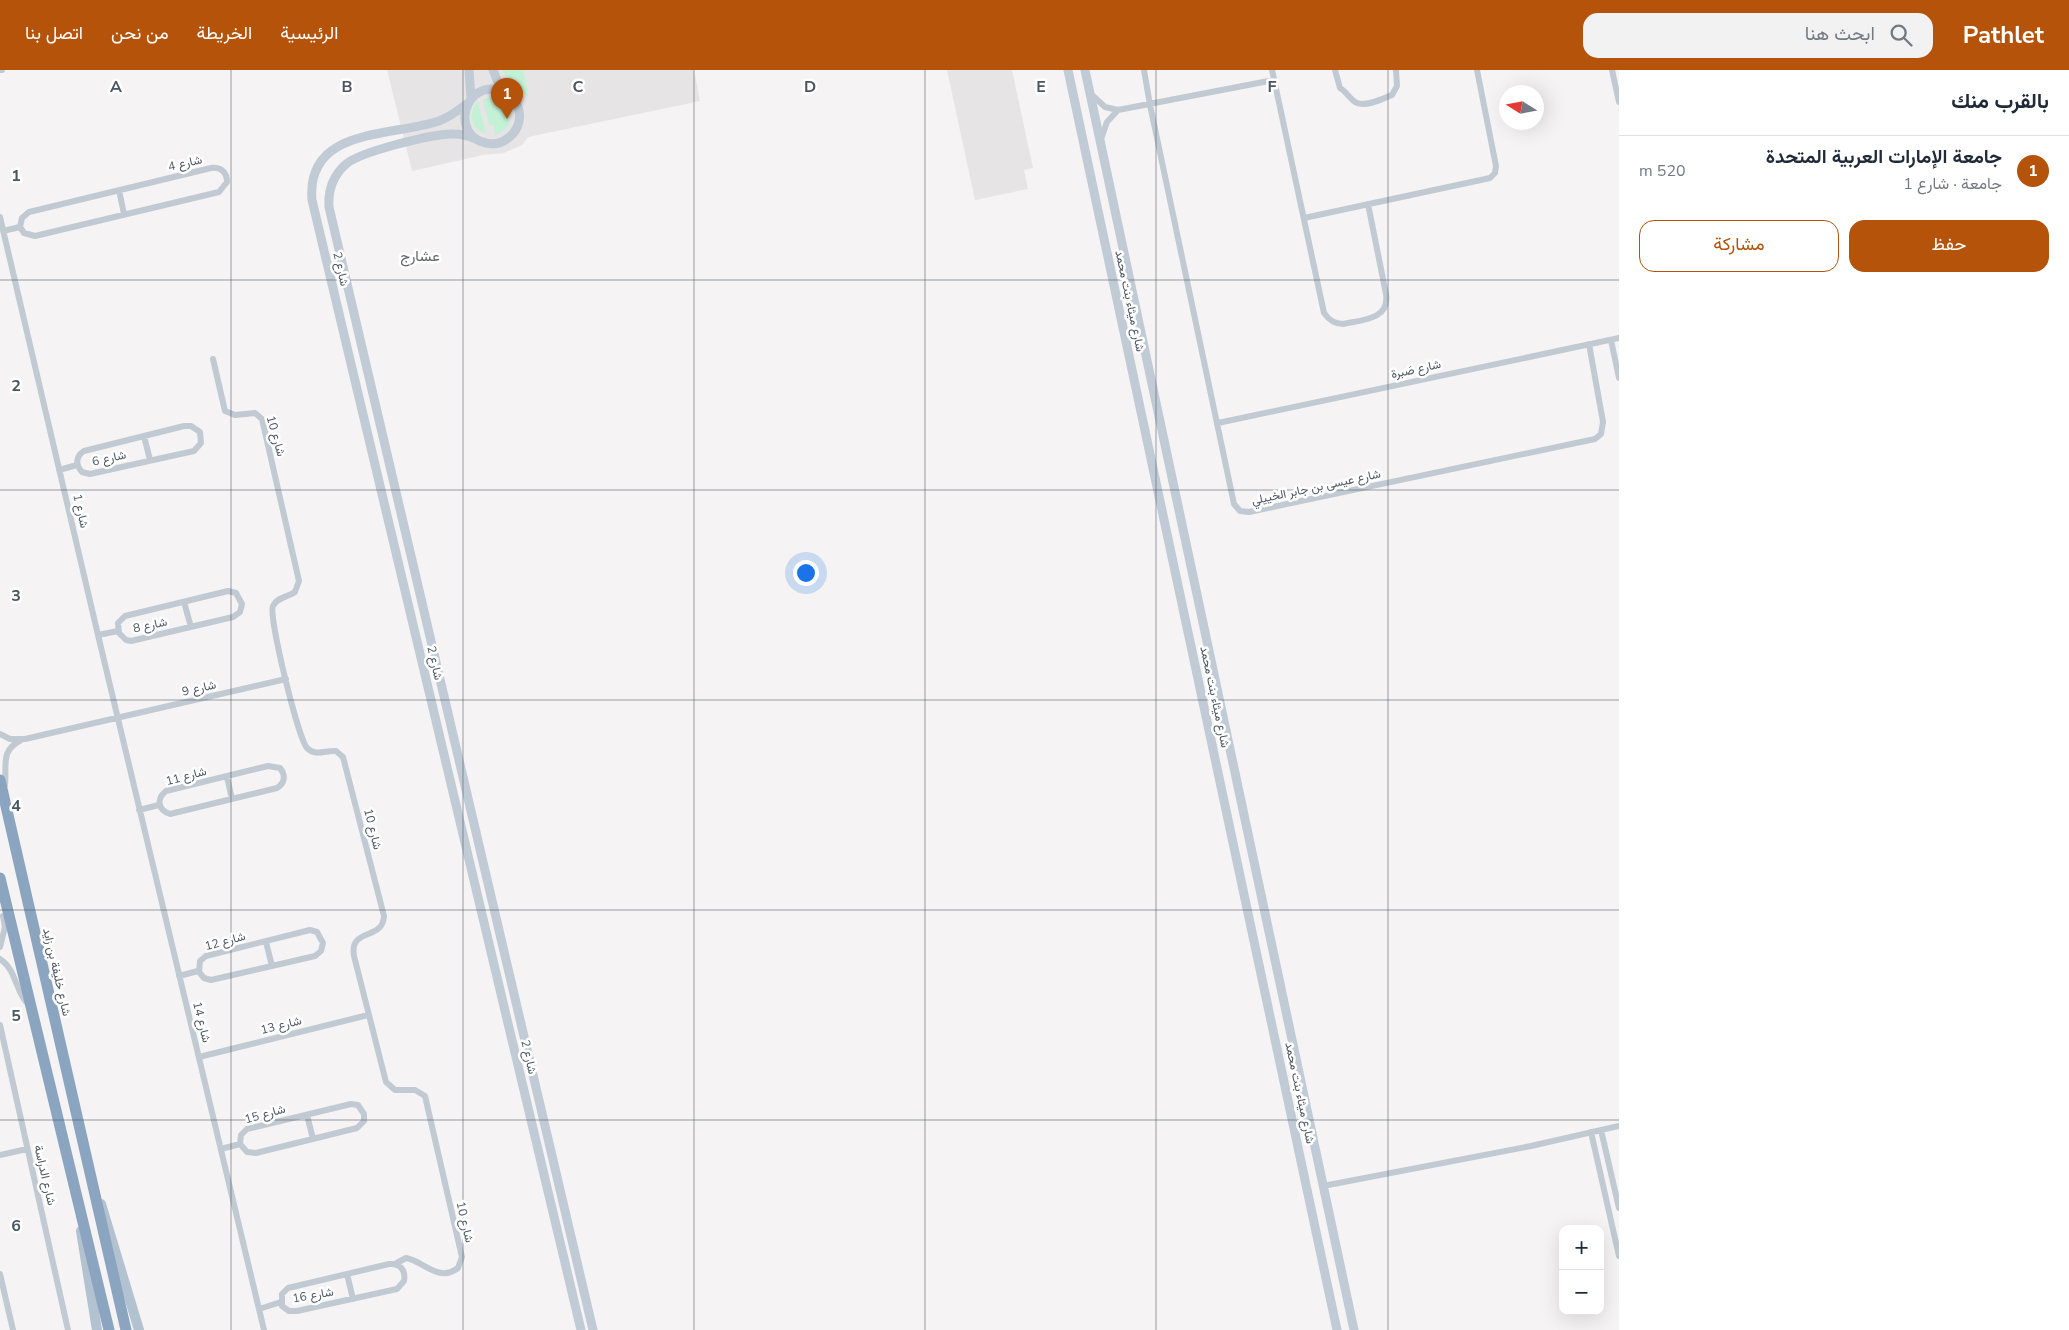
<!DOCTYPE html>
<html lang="ar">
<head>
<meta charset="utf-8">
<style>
	:root { --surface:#fff; --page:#f2f2f3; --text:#1f2937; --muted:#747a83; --line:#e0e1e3; --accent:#b45309 }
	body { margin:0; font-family:"Nunito Sans",Vazirmatn,sans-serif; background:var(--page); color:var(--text); direction:rtl }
	.controls { position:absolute; right:15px; bottom:15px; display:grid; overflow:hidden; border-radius:10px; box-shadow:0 5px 20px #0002 }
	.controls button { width:45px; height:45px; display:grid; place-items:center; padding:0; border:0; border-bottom:1px solid var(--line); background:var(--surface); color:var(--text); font:25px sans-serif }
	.compass { position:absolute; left:1499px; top:15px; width:45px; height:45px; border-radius:50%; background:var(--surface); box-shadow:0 5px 20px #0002; rotate:281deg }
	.you { position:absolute; left:805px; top:502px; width:18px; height:18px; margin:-12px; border:4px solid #fff; border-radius:50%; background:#1a73e8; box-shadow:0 0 0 8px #1a73e833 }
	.badge { display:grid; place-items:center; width:32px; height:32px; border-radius:50%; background:var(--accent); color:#fff; font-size:16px; font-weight:700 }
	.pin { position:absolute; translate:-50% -41px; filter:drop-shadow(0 1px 2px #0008) }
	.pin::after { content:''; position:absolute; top:26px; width:18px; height:15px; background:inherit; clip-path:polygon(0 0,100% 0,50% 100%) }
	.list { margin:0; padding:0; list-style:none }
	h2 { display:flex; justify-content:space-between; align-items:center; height:65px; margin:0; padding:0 20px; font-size:21px }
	h2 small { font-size:16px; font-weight:400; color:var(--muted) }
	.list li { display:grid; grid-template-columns:32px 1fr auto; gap:15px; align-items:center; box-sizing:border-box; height:70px; padding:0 20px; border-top:1px solid var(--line) }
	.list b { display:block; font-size:19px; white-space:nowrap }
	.list p { margin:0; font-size:16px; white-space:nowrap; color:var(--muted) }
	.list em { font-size:16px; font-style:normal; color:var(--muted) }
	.actions { display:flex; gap:10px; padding:15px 20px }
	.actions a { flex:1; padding:11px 0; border:1px solid var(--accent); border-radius:15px; text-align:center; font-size:18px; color:var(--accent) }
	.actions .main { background:var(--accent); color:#fff }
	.icon { flex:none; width:28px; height:28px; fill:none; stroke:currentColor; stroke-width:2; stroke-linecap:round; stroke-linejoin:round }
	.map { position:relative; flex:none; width:1619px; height:1260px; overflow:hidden; direction:ltr }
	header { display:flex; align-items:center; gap:30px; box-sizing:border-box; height:70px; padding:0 25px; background:var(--accent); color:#fff }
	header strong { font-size:24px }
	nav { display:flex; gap:28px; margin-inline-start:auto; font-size:18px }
	.search { width:350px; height:45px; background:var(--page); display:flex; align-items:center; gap:12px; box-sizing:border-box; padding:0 18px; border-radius:15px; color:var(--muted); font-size:19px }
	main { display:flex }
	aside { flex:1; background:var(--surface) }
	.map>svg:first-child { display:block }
</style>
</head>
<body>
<header>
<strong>Pathlet</strong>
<div class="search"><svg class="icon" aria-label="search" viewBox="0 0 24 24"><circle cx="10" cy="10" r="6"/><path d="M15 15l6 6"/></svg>ابحث هنا</div>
<nav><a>الرئيسية</a><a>الخريطة</a><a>من نحن</a><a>اتصل بنا</a></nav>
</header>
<main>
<aside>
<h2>بالقرب منك<small></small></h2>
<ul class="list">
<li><span class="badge">1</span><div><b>جامعة الإمارات العربية المتحدة</b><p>جامعة · شارع 1</p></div><em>520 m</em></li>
</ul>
<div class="actions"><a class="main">حفظ</a><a>مشاركة</a></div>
</aside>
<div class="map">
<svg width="1619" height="1260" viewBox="0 0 1619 1260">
	<rect width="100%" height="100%" fill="#f5f3f3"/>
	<!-- education -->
	<path fill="#e6e4e5" d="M387,0H694L700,31L528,67L522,75L504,83L483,85L412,101Z
		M947,0H1012L1033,98L1024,100L1028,119L975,130Z"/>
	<!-- green -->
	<path fill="#c3f1d5" d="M502,0H523L529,27L514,18Z
		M493,27C514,31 517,58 495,65L494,55L489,56L483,29Z
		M478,31L486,64C471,59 467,43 478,31Z"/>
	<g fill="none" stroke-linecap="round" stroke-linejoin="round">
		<!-- street -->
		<path stroke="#c1cad2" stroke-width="6" d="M0,0H2
			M1144,0L1150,35L1234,434L1240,441L1249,442L1595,369L1601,364L1603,352L1589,274
			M1272,0L1324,243C1329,250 1334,254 1343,254C1361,250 1390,250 1386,224L1368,134
			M1335,0L1340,18C1347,22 1349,28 1355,32C1364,38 1383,29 1392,25L1397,16L1396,0
			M1612,0L1619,32
			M1091,24L1105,37L1118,40L1274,10
			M1101,69L1107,52L1118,40
			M211,98C221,97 227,102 227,112L219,122L35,166L24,163L20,157L22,148L29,142Z
			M119,120L124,144
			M0,147L98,565L264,1260
			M1304,148L1490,108L1495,103L1496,96L1477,0
			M3,161L20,157
			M1611,270L1619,308
			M213,289L225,341L235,345L255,343L262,349L299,511L295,522C288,527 277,527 273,536C268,545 298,668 307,678C315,687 326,680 336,681L343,687L384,846C383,871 349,857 354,886L386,1012L395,1020H415L425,1026L462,1187L458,1198C438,1213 424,1191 406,1188L395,1194
			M1218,353L1619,268
			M184,356H191L200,362L201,373L194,381L90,404L82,402C75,394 76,386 84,381Z
			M144,366L150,390
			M59,400L77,395
			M228,521L236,523L242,534L240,542L233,547L131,571L126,570L119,563L118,553L125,546Z
			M184,532L191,557
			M98,565L118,561
			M0,664L10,669H25L286,609
			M268,696L280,698C286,705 285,713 277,718L170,744C158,740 156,729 166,721Z
			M227,707L232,729
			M5,715C7,694 0,681 21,670
			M139,740L159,735
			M310,860L317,862L323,873L321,881L315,886L211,910L204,908L199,902L200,891L206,886Z
			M266,872L272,896
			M0,877L5,857L3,846
			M0,889C17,900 15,922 28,934
			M179,906L198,901
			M0,955L68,1260
			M199,987L368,945
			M351,1034L358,1035L364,1044V1051L357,1058L256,1083L247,1082L240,1074L241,1065L247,1059Z
			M307,1045L313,1069
			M1601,1060L1619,1138
			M1591,1062L1619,1186
			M221,1079L240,1074
			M0,1085L27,1079
			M1323,1116L1531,1076L1619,1056
			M389,1194C400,1193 406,1200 404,1211L397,1219L297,1241H289L282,1236V1224L288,1218Z
			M0,1204L13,1260
			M347,1204L353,1229
			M259,1239L281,1232"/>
		<!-- secondary -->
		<path stroke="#c1cbd6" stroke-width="9" d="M469,0L471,28
			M493,0C496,6 498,16 503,21C510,27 517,30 519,41C521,51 517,62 508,68C502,73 494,75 486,73C450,66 463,8 503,21
			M1068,0L1337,1260
			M1085,0L1354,1260
			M468,33C459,40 450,47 439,51C391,67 306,57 312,130L581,1260
			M476,69C469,66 462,64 454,64C435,63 358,82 345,95C333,106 328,121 329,137L593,1260"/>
		<!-- primary -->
		<path stroke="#b3c2d1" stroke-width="10" d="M101,1134L139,1260
			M81,1161L97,1260"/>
		<!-- highway -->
		<path stroke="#8ba5c1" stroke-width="11" d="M0,710L126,1260
			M0,808L109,1260"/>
	</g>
	<!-- grid -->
	<path fill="none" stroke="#4a5661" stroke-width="1" stroke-opacity="0.55" d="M231,0V1260M463,0V1260M694,0V1260M925,0V1260M1156,0V1260M1388,0V1260M0,210H1619M0,420H1619M0,630H1619M0,840H1619M0,1050H1619"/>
	<g text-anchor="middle" stroke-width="5" stroke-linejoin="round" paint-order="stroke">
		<!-- street labels -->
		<g font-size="12" fill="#4a5661" stroke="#fff">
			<text transform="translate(185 93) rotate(-13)" y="4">شارع 4</text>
			<text transform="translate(341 199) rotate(77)" y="4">شارع 2</text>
			<text transform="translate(1130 231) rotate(78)" y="4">شارع ميثاء بنت محمد</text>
			<text transform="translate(1416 299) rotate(-12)" y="4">شارع صَبرة</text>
			<text transform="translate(276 366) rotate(74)" y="4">شارع 10</text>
			<text transform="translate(109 388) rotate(-13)" y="4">شارع 6</text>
			<text transform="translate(1316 417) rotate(-12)" y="4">شارع عيسى بن جابر الخييلي</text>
			<text transform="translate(81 441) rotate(77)" y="4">شارع 1</text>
			<text transform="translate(150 555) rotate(-12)" y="4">شارع 8</text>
			<text transform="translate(435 593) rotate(77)" y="4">شارع 2</text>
			<text transform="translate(199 618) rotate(-13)" y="4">شارع 9</text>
			<text transform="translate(1215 627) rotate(78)" y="4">شارع ميثاء بنت محمد</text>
			<text transform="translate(186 706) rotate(-15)" y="4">شارع 11</text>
			<text transform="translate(373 759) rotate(76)" y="4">شارع 10</text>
			<text transform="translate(225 871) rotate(-15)" y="4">شارع 12</text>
			<text transform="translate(57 902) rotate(77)" y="4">شارع خليفة بن زايد</text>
			<text transform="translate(202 952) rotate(76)" y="4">شارع 14</text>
			<text transform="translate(281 955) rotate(-14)" y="4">شارع 13</text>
			<text transform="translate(529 987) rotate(77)" y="4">شارع 2</text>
			<text transform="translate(1300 1023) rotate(78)" y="4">شارع ميثاء بنت محمد</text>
			<text transform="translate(265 1044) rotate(-16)" y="4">شارع 15</text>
			<text transform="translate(45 1105) rotate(77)" y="4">شارع الدراسة</text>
			<text transform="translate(465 1152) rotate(77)" y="4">شارع 10</text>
			<text transform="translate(313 1225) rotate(-10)" y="4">شارع 16</text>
		</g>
		<!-- quarter labels -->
		<g font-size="15" fill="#5f6368" stroke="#fff">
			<text x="420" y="191">عشارج</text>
		</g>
	</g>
	<g font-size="16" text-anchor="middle" font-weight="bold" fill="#4a5661" stroke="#fff" stroke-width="5" stroke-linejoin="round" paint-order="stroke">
		<text x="116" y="22">A</text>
		<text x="347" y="22">B</text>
		<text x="578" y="22">C</text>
		<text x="810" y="22">D</text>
		<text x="1041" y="22">E</text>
		<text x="1272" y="22">F</text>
		<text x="16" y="111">1</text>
		<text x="16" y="321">2</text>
		<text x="16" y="531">3</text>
		<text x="16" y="741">4</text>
		<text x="16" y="951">5</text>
		<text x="16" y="1161">6</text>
	</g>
</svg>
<div class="controls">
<button>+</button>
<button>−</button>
</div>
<svg class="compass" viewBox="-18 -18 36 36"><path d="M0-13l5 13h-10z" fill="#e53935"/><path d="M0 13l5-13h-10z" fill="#747a83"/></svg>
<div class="you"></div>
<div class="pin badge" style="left:507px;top:49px">1</div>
</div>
</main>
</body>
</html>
